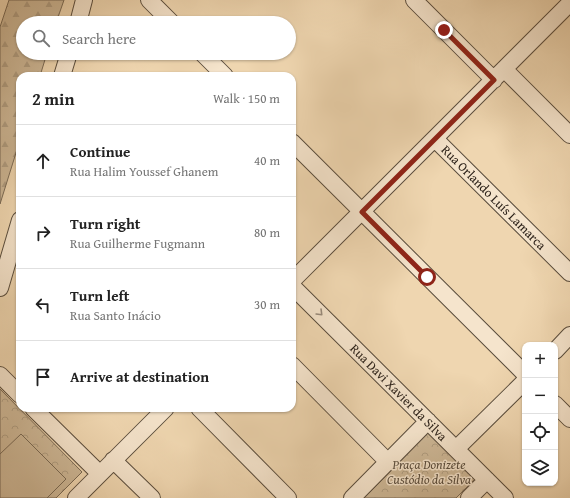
<!DOCTYPE html>
<html lang="en">
<head>
<meta charset="utf-8">
<style>
	:root { --surface:#fff; --page:#f6f6f6; --text:#222; --muted:#767676; --line:#e0e0e0 }
	body { margin:0; font-family:"Gentium Book Plus",serif; background:var(--page); color:var(--text) }
	.controls { position:absolute; right:12px; bottom:12px; display:grid; overflow:hidden; border-radius:8px; box-shadow:0 1px 3px #0004 }
	.controls button { width:36px; height:36px; display:grid; place-items:center; padding:0; border:0; border-bottom:1px solid var(--line); background:var(--surface); color:var(--text); font:20px sans-serif }
	.stop { position:absolute; width:12px; height:12px; margin:-9px; border:3px solid #8f2418; border-radius:50%; background:#fff }
	.stop.end { background:#8f2418; border-color:#fff; box-shadow:0 1px 4px #0008 }
	.list { margin:0; padding:0; list-style:none }
	h2 { display:flex; justify-content:space-between; align-items:center; height:52px; margin:0; padding:0 16px; font-size:17px }
	h2 small { font-size:13px; font-weight:400; color:var(--muted) }
	.list li { display:grid; grid-template-columns:26px 1fr auto; gap:12px; align-items:center; box-sizing:border-box; height:72px; padding:0 16px; border-top:1px solid var(--line) }
	.list b { display:block; font-size:15px; white-space:nowrap }
	.list p { margin:0; font-size:13px; white-space:nowrap; color:var(--muted) }
	.list em { font-size:13px; font-style:normal; color:var(--muted) }
	.icon { flex:none; width:22px; height:22px; fill:none; stroke:currentColor; stroke-width:2; stroke-linecap:round; stroke-linejoin:round }
	.map { position:relative; flex:none; width:570px; height:498px; overflow:hidden }
	.search { position:absolute; background:var(--surface); box-shadow:0 1px 3px #0004; left:16px; top:16px; width:280px; height:44px; display:flex; align-items:center; gap:10px; box-sizing:border-box; padding:0 14px; border-radius:22px; color:var(--muted); font-size:15px }
	.panel { position:absolute; background:var(--surface); box-shadow:0 1px 3px #0004; left:16px; top:72px; width:280px; height:340px; border-radius:12px }
	.map>svg:first-child { display:block }
</style>
</head>
<body>
<div class="map">
<svg width="570" height="498" viewBox="0 0 570 498">
	<defs>
		<pattern id="forest-firs" width="22" height="20" patternUnits="userSpaceOnUse"><rect width="22" height="20" fill="#cdb796"/><path d="M5 1l3.5 6h-7zM16 11l3.5 6h-7z" fill="#b09d81"/></pattern>
		<pattern id="park-crowns" width="20" height="18" patternUnits="userSpaceOnUse"><rect width="20" height="18" fill="#cdb796"/><path d="M2 6a3 3 0 1 1 6 0M12 15a3 3 0 1 1 6 0" fill="none" stroke="#b09d81"/></pattern>
	</defs>
	<rect width="100%" height="100%" fill="#efd6b0"/>
	<filter id="stains"><feTurbulence type="fractalNoise" baseFrequency=".005" numOctaves="4"/><feColorMatrix values="0 0 0 0 .2 0 0 0 0 .09 0 0 0 0 .02 0 0 0 .5 -.17"/></filter>
	<radialGradient id="worn" r=".72"><stop offset=".6" stop-color="#630" stop-opacity="0"/><stop offset="1" stop-color="#630" stop-opacity=".3"/></radialGradient>
	<!-- forest -->
	<path fill="url(#forest-firs)" stroke="#7b6b56" d="M9,0H64L56,23H23V53H47L40,76H20V140L0,204V27Z"/>
	<!-- park -->
	<path fill="url(#park-crowns)" stroke="#7b6b56" d="M0,389L82,472L56,498H0Z
		M428,433L475,479L456,498H364Z"/>
	<!-- pitch -->
	<path fill="#cdb796" stroke="#7b6b56" d="M21,434L66,479L47,498H0V454Z"/>
	<g fill="none" stroke-linecap="round" stroke-linejoin="round">
		<!-- minor casing -->
		<g stroke="#5a4d3d" stroke-width="18">
			<path id="minor" d="M149,0L172,23
				M414,0L494,80
				M78,23L84,0
				M202,53L225,76
				M504,69L570,135
				M62,76L69,53
				M435,139L570,273
				M292,142L525,374
				M292,281L570,3
				M292,286L505,498
				M0,288L20,220
				M555,351L570,335
				M292,365L388,462
				M0,375L20,395
				M555,404L570,419
				M33,408L100,474
				M199,408L288,498
				M456,449L525,381
				M113,460L152,498
				M76,498L166,408
				M352,498L428,421
				M469,498L487,480"/>
		</g>
		<!-- minor -->
		<use href="#minor" stroke="#f5e4cc" stroke-width="16"/>
	</g>
	<!-- one-way arrows -->
	<defs><path id="oneway-chevron" d="M-2-3.5L2.5 0L-2 3.5" fill="none" stroke-width="1.6" stroke-linecap="round" stroke-linejoin="round"/></defs>
	<use stroke="#998b7b" href="#oneway-chevron" transform="translate(320 313) rotate(45)"/>
	<g fill="none" stroke-linecap="round" stroke-linejoin="round">
		<!-- route -->
		<path stroke="#8f2418" stroke-width="5" d="M427,277L362,212L494,80L444,30"/>
	</g>
	<g text-anchor="middle" stroke-width="3" stroke-linejoin="round" paint-order="stroke">
		<!-- street labels -->
		<g font-size="13" fill="#291f17" stroke="#f5e4cc">
			<text transform="translate(494 197) rotate(45)" y="5">Rua Orlando Luís Lamarca</text>
			<text transform="translate(399 392) rotate(45)" y="5">Rua Davi Xavier da Silva</text>
		</g>
		<!-- park labels -->
		<g font-size="13" font-style="italic" fill="#5a4d3d" stroke="#f5e4cc">
			<text x="429" y="469">Praça Donizete<tspan x="429" dy="15">Custódio da Silva</tspan></text>
		</g>
	</g>
	<rect width="100%" height="100%" filter="url(#stains)"/>
	<rect width="100%" height="100%" fill="url(#worn)"/>
</svg>
<div class="controls">
<button>+</button>
<button>−</button>
<button><svg class="icon" aria-label="locate" viewBox="0 0 24 24"><circle cx="12" cy="12" r="6"/><path d="M12 2v4M12 18v4M2 12h4M18 12h4"/></svg></button>
<button><svg class="icon" aria-label="layers" viewBox="0 0 24 24"><path d="M12 4l9 5-9 5-9-5zM3 14l9 5 9-5"/></svg></button>
</div>
<div class="stop" style="left:427px;top:277px"></div>
<div class="stop end" style="left:444px;top:30px"></div>
<div class="search"><svg class="icon" aria-label="search" viewBox="0 0 24 24"><circle cx="10" cy="10" r="6"/><path d="M15 15l6 6"/></svg>Search here</div>
<section class="panel">
<h2>2 min<small>Walk · 150 m</small></h2>
<ul class="list">
<li><svg class="icon" aria-label="ahead" viewBox="0 0 24 24"><path d="M12 20V5M6 11l6-6 6 6"/></svg><div><b>Continue</b><p>Rua Halim Youssef Ghanem</p></div><em>40 m</em></li>
<li><svg class="icon" aria-label="right" viewBox="0 0 24 24"><path d="M7 20v-9h11M14 6l5 5-5 5"/></svg><div><b>Turn right</b><p>Rua Guilherme Fugmann</p></div><em>80 m</em></li>
<li><svg class="icon" aria-label="left" viewBox="0 0 24 24"><path d="M17 20v-9H6M10 6l-5 5 5 5"/></svg><div><b>Turn left</b><p>Rua Santo Inácio</p></div><em>30 m</em></li>
<li><svg class="icon" aria-label="arrive" viewBox="0 0 24 24"><path d="M6 21V4h12l-3 4 3 4H6"/></svg><div><b>Arrive at destination</b></div></li>
</ul>
</section>
</div>
</body>
</html>
